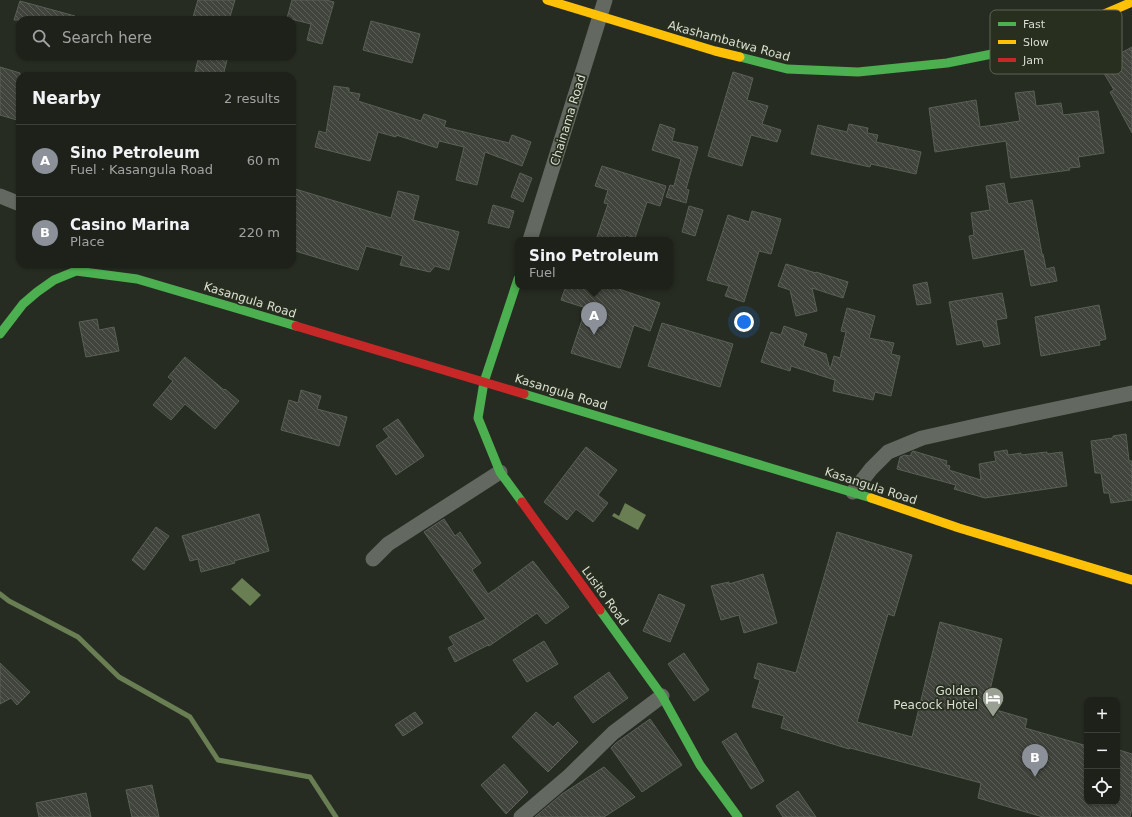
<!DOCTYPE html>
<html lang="en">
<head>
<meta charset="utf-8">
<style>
	:root { --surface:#1d211a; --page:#252923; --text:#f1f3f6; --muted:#a0a3a2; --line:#3b3e39; --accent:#8c9099 }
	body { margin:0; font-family:"DejaVu Sans",sans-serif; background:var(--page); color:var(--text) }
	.controls { position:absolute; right:12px; bottom:12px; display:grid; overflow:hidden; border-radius:8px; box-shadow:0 1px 3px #0004 }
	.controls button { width:36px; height:36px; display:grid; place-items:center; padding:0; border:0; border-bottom:1px solid var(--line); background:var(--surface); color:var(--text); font:20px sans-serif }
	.you { position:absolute; left:744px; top:322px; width:14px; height:14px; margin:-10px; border:3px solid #fff; border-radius:50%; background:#1a73e8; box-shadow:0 0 0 6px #1a73e833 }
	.badge { display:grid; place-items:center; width:26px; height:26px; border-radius:50%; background:var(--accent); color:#fff; font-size:13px; font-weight:700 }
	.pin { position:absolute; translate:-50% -33px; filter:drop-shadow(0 1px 2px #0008) }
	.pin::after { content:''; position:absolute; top:21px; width:14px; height:12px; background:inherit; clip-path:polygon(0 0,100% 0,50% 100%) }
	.popup { position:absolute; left:515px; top:237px; width:158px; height:52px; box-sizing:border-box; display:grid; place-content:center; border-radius:8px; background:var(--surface); filter:drop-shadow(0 1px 3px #0005); font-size:13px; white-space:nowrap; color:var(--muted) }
	.popup b { font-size:15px; color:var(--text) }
	.popup::after { content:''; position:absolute; left:50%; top:100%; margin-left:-8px; border:8px solid transparent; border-top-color:var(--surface) }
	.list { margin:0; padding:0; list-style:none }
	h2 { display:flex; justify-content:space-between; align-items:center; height:52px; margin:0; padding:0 16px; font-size:17px }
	h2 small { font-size:13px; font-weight:400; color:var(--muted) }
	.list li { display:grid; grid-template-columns:26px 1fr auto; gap:12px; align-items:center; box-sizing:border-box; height:72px; padding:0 16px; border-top:1px solid var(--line) }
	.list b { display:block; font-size:15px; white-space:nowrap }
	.list p { margin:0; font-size:13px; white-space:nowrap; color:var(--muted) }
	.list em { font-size:13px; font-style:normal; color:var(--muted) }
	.icon { flex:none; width:22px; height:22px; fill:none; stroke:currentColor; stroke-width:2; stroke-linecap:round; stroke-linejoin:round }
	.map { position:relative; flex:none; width:1132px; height:817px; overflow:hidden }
	.search { position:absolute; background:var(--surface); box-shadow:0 1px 3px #0004; left:16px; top:16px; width:280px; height:44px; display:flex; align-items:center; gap:10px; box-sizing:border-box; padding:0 14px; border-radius:12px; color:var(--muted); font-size:15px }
	.panel { position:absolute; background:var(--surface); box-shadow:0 1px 3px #0004; left:16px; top:72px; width:280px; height:196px; border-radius:12px }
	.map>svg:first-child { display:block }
</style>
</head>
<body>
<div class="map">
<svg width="1132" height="817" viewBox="0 0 1132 817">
	<defs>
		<pattern id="building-back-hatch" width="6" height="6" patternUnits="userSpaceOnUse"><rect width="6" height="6" fill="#40443c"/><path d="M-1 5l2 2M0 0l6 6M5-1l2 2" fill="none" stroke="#5b5f57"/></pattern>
	</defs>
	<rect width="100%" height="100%" fill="#272c22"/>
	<!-- water -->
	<path fill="#697e53" d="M625,503L646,515L638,530L612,516L614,513L619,516Z
		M242,578L261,595L250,606L231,589Z"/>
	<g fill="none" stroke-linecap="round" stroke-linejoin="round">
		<!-- stream -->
		<path stroke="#697e53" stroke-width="5" d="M0,594L9,601L78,637L119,677L190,717L218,760L310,777L336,817"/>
	</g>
	<!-- building -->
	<path fill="url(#building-back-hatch)" stroke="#5b6057" d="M198,0H235L229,20H204L193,17Z
		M292,0H326L334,2L322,44L307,40L311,24L287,18Z
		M20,1L75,16L74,20H14Z
		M371,21L420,34L412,63L363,50Z
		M1132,47V133L1110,92L1114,90L1099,65Z
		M199,56H228L223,76H194Z
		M0,67L20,73V112L17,120L0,115Z
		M733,72L753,78L747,100L768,106L762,124L781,130L777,142L751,135L742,166L708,156Z
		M334,86L349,88V92L360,94L358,101L421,121L424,114L446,121L444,127L509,143L512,135L531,142L522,166L485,152L477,185L456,180L464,147L439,141L437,148L396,135V137L378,132L370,161L315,147L319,131L326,133Z
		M1034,91L1036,106L1061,103L1063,115L1098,111L1104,153L1078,157L1080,167L1069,168L1070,170L1011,178L1006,141L935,152L929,108L976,100L980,127L1020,121L1015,93Z
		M660,124L675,129L672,141L698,147L686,189L689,190L686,203L666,197L670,185L674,186L681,159L652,150Z
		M849,124L868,128L867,133L878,135L876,142L921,152L916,174L871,164L870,167L811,154L818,125L847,132Z
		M602,166L666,186L660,206L647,202L635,238L626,235L624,240H596L608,204L604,203L608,190L595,186Z
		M520,173L532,178L523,202L511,197Z
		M1004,183L1008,204L1032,200L1042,254H1043L1046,269L1054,267L1057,281L1031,286L1024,249L973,259L969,236L974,235L971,213L990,210L986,186Z
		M292,188L391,218L398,191L419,196L413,220L459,232L449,270L435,266L430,272L400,265L403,256L366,246L358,270L292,250Z
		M493,205L514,211L509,228L488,223Z
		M689,206L703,210L695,236L682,232Z
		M752,211L781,219L771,254L759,251L744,302L725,296L729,286L707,280L728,215L749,222Z
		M786,264L816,273V272L848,282L843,298L812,288L817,311L796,316L790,290L778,286Z
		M927,282L931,303L917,305L913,285Z
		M566,286H610L660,303L650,331L634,325L620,368L571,353L586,308L561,300Z
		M1002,293L1007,318L996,320L1000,344L984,347L982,340L957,345L949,302Z
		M1099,305L1106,339L1099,341L1100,345L1041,356L1035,317Z
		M847,308L875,316L869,338L894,343L891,354L900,356L891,396L875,392L873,400L833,391L835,380L791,366L790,371L761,362L771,332L781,335L784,326L807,334L803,346L826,354L830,370L834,356L840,358L846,332L841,331Z
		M97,319L99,330L114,327L119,351L86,357L79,322Z
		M662,323L733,344L720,387L648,366Z
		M185,357L224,390L225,389L239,401L215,429L185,404L171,420L153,405L173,381L168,377Z
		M301,390L321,396L317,409L347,417L339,446L281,430L289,400L298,403Z
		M398,419L424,456L396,475L376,446L389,437L383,429Z
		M1126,434L1129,461H1132V500L1111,503L1109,493H1104L1101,473H1095L1091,441L1113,438V436Z
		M586,447L617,470L598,495L608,503L593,522L576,509L567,520L544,502Z
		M1007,450L1008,455L1021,453V455L1047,452V454L1062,452L1067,486L985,498L954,489L956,485L897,469L900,457L905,455L910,456L912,452L913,451L947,461L946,465L950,466L949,470L981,480L979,464L996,461L994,452Z
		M259,514L269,551L234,561L235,563L201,572L198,559L190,561L182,536Z
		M444,519L455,536L460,532L481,563L472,570L488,594L497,588L533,561L569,607L546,624L537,613L489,646L488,645L455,662L448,648L454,645L449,637L486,619L424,532Z
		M156,527L169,536L144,570L132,560Z
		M837,532L912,555L894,616L888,614L857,722L912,737L940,622L1002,639L986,707L1027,719L1025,728L1087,746V802H1117V757L1119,750L1132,754V808L1130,817H1043L978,798L981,783L850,748L849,749L781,728L784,716L752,707L760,680L754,678L758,663L796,673Z
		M763,574L777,623L744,633L739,615L721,620L711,586L729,582V584Z
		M659,594L685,605L670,642L643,631Z
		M544,641L558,664L527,682L513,660Z
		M684,653L709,690L694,701L668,664Z
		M0,663L30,692L17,705L11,698L0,704Z
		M609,672L628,698L593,723L574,697Z
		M415,712L423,723L403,736L395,725Z
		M536,712L553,727L558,722L578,742L548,772L512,737Z
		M650,719L682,765L642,792L611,748L616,743Z
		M736,733L764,781L751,789L722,742Z
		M504,764L528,792L506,814L481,785Z
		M604,767L635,797L604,817H535L562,794Z
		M152,785L159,817H132L126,790Z
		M798,791L816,817H783L776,806Z
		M86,793L91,817H39L36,803Z"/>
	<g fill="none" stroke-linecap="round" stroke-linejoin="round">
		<!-- street -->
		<path stroke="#636860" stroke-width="15" d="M0,196L20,204
			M530,240L605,0
			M853,492L871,469L888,452L922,438L980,425L1132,393
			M373,559L388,544L500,472
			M521,817L568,777L613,733L662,696"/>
		<!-- fast -->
		<path stroke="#4caf50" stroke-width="9" d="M740,57L787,69L858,72L947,63L1007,51
			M518,279L484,382L478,418L500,472L522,502
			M0,334L23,304L37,292L54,280L76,271L137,279L296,326
			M524,394L871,498
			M600,610L662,696L700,765L738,817"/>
		<!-- slow -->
		<path stroke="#ffc107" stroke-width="9" d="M547,0L715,51L740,57
			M1007,51L1030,46L1132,2
			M871,498L959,528L1132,580"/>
		<!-- jam -->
		<path stroke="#c62828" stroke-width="9" d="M296,326L524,394
			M522,502L600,610"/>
	</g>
	<!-- icons -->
	<defs>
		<g id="hotel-pin" transform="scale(1.15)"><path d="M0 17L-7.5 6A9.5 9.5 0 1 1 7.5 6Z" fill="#9ba095" stroke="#282f1f"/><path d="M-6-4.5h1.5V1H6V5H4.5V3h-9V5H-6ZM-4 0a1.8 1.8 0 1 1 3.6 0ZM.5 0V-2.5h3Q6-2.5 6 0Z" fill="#fff"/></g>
	</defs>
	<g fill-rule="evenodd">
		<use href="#hotel-pin" x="993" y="698"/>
	</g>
	<g text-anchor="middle" stroke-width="3.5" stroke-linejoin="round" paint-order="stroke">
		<!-- street labels -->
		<g font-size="12" fill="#d9ded3" stroke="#282f1f">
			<text transform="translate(729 41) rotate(15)" y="4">Akashambatwa Road</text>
			<text transform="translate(568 120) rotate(-73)" y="4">Chainama Road</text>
			<text transform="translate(250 300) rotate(17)" y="4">Kasangula Road</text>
			<text transform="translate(561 392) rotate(17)" y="4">Kasangula Road</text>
			<text transform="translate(871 486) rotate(18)" y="4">Kasangula Road</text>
			<text transform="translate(605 596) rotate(54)" y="4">Lusito Road</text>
		</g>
		<!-- poi labels -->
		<g font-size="12" fill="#d9ded3" stroke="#282f1f" text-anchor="end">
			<text x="978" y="695">Golden<tspan x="978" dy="14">Peacock Hotel</tspan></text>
		</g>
	</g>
	<!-- legend -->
	<rect x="990" y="10" width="132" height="64" rx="6" fill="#282f1f" stroke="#5d6455" stroke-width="1"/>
	<rect x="998" y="22" width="18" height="4" fill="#4caf50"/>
	<rect x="998" y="40" width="18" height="4" fill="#ffc107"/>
	<rect x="998" y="58" width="18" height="4" fill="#c62828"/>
	<g font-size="11" fill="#d9ded3">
		<text x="1023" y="28">Fast</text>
		<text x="1023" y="46">Slow</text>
		<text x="1023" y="64">Jam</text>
	</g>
</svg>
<div class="controls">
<button>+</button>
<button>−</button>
<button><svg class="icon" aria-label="locate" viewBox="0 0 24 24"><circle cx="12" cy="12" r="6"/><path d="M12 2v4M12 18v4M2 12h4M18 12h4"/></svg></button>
</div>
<div class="you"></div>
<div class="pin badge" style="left:594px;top:335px">A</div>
<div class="popup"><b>Sino Petroleum</b>Fuel</div>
<div class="pin badge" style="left:1035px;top:777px">B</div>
<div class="search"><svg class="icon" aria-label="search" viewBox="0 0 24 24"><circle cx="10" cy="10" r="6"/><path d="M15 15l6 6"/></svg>Search here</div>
<section class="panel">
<h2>Nearby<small>2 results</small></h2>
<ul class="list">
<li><span class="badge">A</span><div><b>Sino Petroleum</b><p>Fuel · Kasangula Road</p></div><em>60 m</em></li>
<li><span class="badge">B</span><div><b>Casino Marina</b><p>Place</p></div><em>220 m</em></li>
</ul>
</section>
</div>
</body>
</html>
